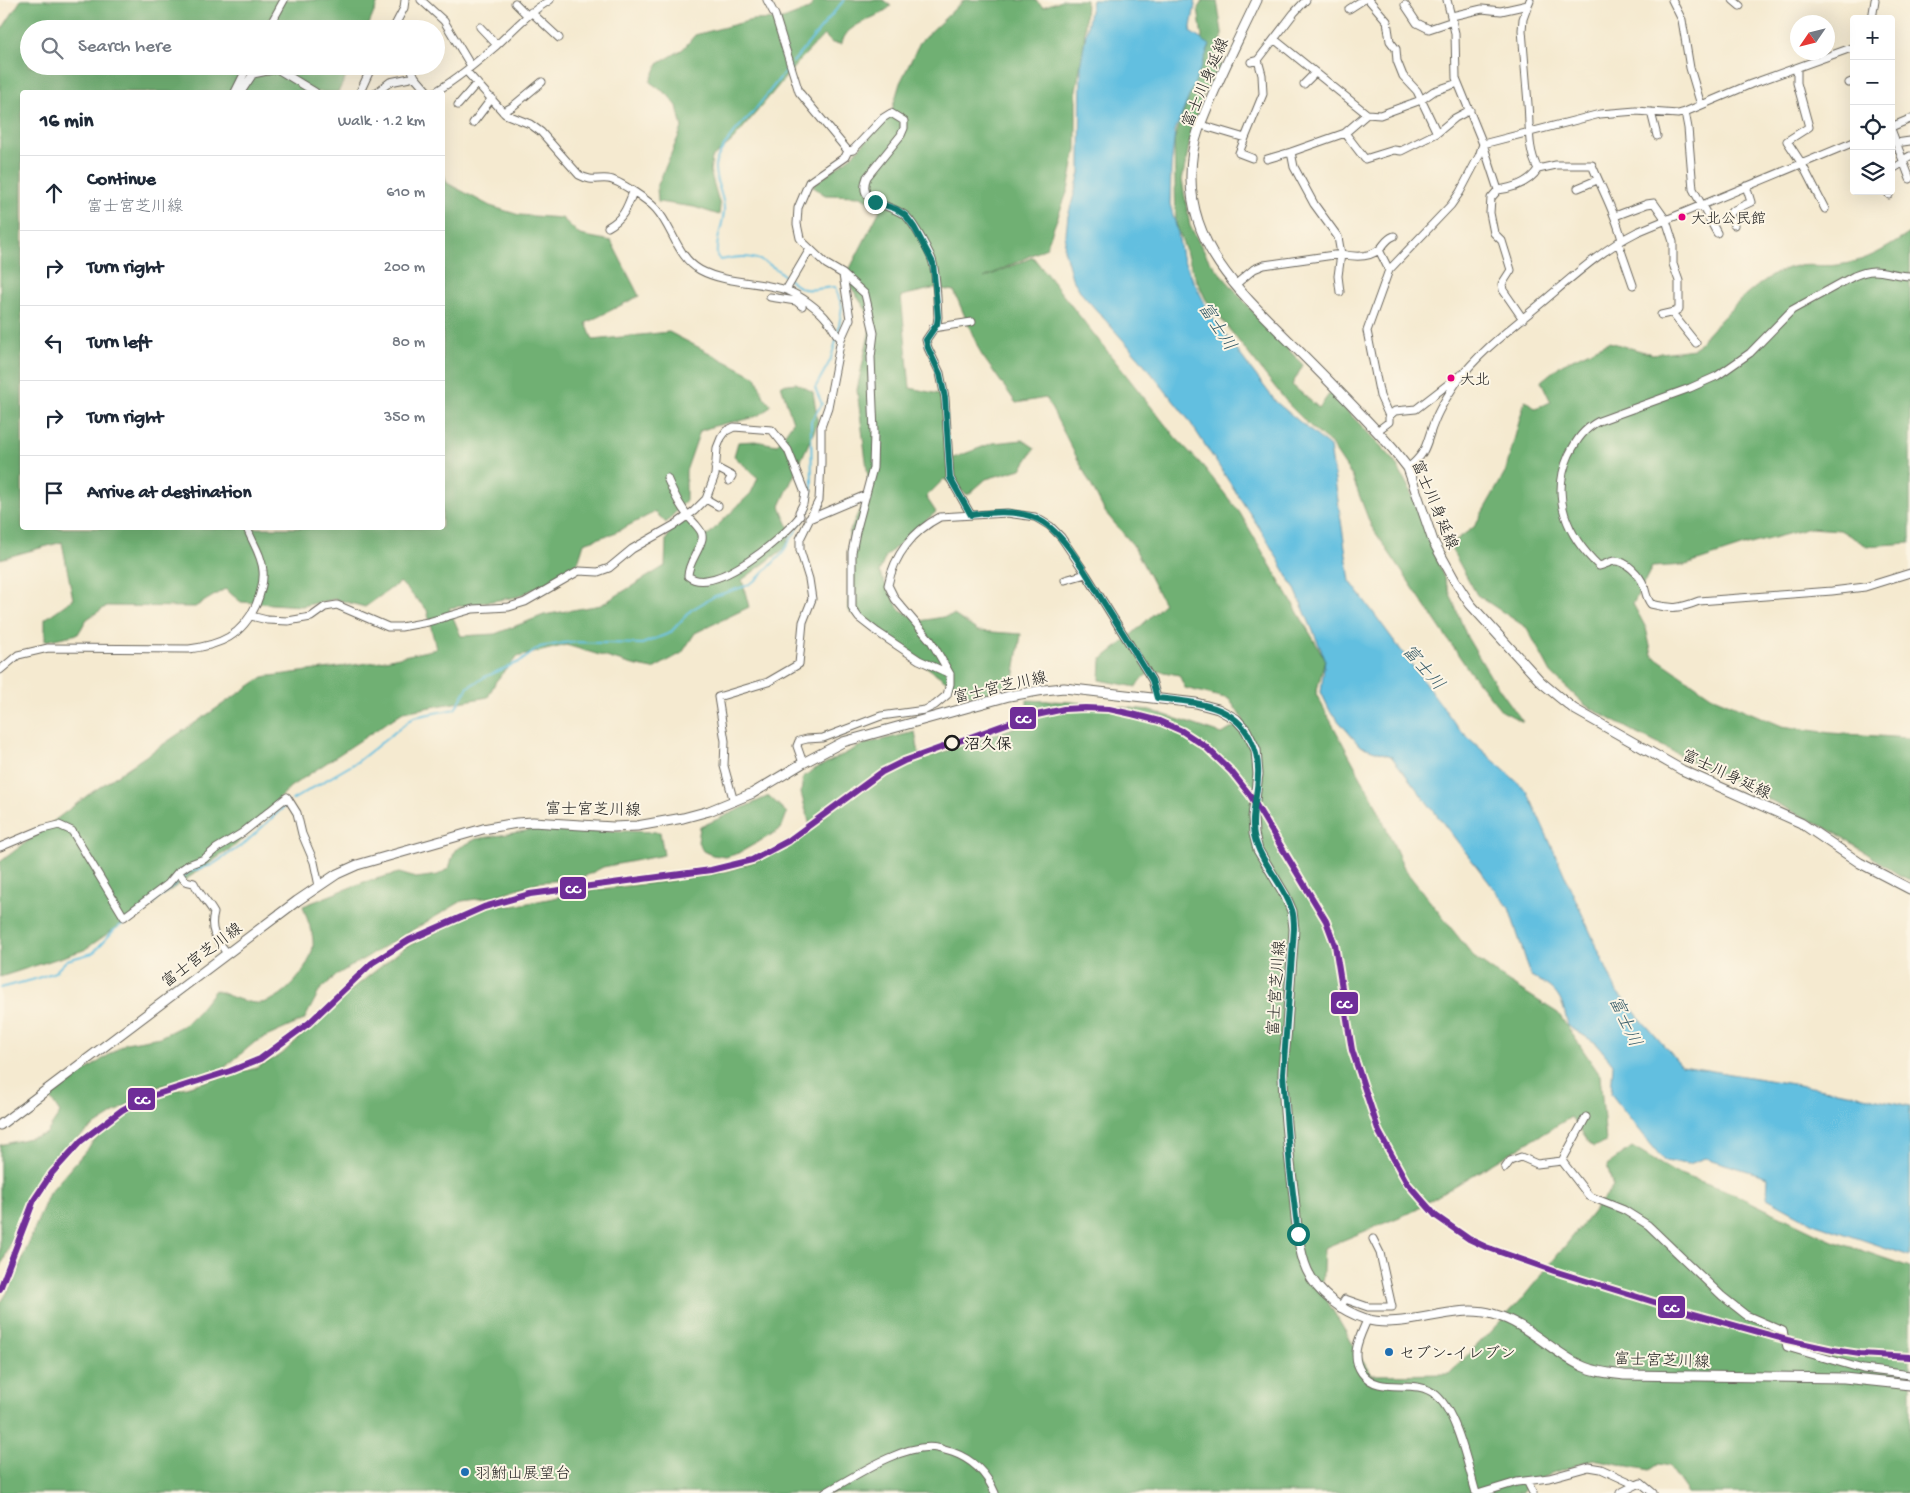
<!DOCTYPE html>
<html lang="en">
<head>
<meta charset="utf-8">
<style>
	:root { --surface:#fff; --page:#f6f6f7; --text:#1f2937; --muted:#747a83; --line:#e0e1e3 }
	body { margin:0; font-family:"Gochi Hand","Klee One",sans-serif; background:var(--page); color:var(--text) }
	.controls { position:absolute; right:15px; top:15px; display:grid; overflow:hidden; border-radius:5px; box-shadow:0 5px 20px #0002 }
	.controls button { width:45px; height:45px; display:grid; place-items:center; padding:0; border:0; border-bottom:1px solid var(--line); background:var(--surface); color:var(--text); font:25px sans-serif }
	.compass { position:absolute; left:1790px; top:15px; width:45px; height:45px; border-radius:50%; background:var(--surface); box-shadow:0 5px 20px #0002; rotate:235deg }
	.stop { position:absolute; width:15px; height:15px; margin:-11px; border:4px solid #0f766e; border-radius:50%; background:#fff }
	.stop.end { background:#0f766e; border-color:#fff; box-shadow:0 1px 5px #0008 }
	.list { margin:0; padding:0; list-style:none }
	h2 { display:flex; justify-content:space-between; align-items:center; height:65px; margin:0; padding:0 20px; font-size:21px }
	h2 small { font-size:16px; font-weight:400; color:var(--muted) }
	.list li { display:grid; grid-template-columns:32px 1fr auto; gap:15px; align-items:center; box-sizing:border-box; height:75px; padding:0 20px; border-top:1px solid var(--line) }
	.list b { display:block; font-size:19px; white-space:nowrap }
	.list p { margin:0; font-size:16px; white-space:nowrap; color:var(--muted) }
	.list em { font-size:16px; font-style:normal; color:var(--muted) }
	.icon { flex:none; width:28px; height:28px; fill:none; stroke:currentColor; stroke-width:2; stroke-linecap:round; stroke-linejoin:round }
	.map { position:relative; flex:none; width:1910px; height:1493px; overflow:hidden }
	.search { position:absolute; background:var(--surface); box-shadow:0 5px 20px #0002; left:20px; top:20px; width:425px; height:55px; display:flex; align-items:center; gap:12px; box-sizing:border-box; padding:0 18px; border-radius:28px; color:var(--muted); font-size:19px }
	.panel { position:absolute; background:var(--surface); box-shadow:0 5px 20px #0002; left:20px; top:90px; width:425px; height:440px; border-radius:5px }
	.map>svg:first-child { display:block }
</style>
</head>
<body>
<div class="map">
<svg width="1910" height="1493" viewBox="0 0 1910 1493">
	<rect width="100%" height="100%" fill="#fcf5e5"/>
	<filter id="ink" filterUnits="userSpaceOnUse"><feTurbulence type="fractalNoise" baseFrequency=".02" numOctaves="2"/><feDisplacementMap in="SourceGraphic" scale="10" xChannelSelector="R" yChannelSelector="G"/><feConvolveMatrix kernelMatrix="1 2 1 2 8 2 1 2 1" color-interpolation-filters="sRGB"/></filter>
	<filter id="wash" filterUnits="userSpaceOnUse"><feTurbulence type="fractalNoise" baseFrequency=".0096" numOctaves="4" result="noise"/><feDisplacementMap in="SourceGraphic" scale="20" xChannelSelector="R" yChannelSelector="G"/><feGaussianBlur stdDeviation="1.12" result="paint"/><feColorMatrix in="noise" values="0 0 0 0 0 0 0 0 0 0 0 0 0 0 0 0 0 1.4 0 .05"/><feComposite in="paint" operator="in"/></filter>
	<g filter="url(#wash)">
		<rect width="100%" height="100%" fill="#f5ead0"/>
		<!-- forest -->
		<path fill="#6fb073" stroke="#466648" d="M21,0H379L367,29H29V66H352L338,92H22V528H442L443,172L447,183L490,206L519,215L562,218L580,235L611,241L639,296L586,323L593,340L669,332L756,377L764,397L771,405C760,421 736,420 719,425C713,426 706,429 700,431L686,471V500L666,523L655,512L614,533L584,543L576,569L517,597L449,608L461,636L495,634L544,615L601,605L665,566L666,540L679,513L707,536L751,493L758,478L734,456L738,442L755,441L777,445L793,422L781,385L796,383L813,392L818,423L780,506L791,533L785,548L742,580L749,607L695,633L682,653L653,669L633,665L566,645L517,657L496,681L488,697L403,712L290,787L237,844L84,950L0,977V862L88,795L263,677L376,662L436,649L427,610L400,582L365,607L335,599L302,606L241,602L225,589L195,607L107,606L87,619L78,634L45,641V619L73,599L62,542L0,559V32Z
			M816,0H883L891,6C879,17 862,20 850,30C846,33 843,39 841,44L832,43L824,35L800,60L733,140L712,158L710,171L720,206L719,215L694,207L658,202L657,187L682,128L677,106L668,95L650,82L658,64L683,49L695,35L752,20L783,19L809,9Z
			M964,0H1035L1043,7L1062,0H1086L1084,46L1076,90V149L1068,190L1046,248L984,278L1033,257L1175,437L1203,466L1240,513L1325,659L1316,694L1375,803L1405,870L1475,958L1507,981L1558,1013L1600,1075L1606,1142L1593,1147L1571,1117L1409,1213L1324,1248L1322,1292L1371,1375L1449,1374L1521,1300L1613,1187L1607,1165L1632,1147L1674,1172L1728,1191L1828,1239L1910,1267V1493H1688L1669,1466L1658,1464L1649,1470L1593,1459L1528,1483L1522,1493H0V1304L7,1293L19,1267L49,1193L110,1123L171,1091L256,1068L282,1054L345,995L404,948L492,904L513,906L593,890L670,881L728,871L761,859L811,829L801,793L803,777L813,770L864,744L915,732L920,760L1027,723V700L1072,702L1150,710L1222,734L1244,721L1229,699L1185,688L1179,675C1157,671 1150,666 1136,687L1100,680L1101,660L1126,640L1164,604L1133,545L1105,512L1046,398L1016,403L981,354L954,291L936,288L901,296L910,388L944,395L948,460L993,443L1023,440L1035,448L1021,469L986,479L968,495L944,479L926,497L936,512L886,556L879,572L899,609L920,621L954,615L978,631L1021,634L1013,686L1001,687L976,698L956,688L848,611L849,533L864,500L869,484L857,390L872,319L845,278L880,210L861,196L825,195L812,186L853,155L891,113L900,83L920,42Z
			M1203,0L1217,1L1222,32L1221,67L1203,96L1190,141L1182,180L1190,226L1209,260L1250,308L1303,365L1292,385L1319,408L1330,393L1393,459L1409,488L1467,637L1491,677L1523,722L1502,711L1470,672L1371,526L1352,476L1330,443L1316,432L1290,406L1206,300L1195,277L1176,224L1174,140L1187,102L1202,37L1198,8Z
			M1910,233V543L1867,546L1840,530L1810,528L1747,545L1686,565L1652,567L1633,604L1646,628L1652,655L1711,696L1782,726L1830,733L1910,738V880L1899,875L1836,833L1636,733L1585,705L1551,673L1527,628L1477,595L1449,545L1474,527L1505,473L1525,400L1535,408L1551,402L1541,381L1562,364L1609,342L1652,354L1694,349C1715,325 1757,278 1788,268C1804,263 1822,267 1838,265C1868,261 1885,249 1910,233Z
			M769,796L787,813L781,829L739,853L726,857L712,855L703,851L698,842L700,827Z
			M538,829L660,832L664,855L603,867L580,879L539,882L491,897L462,901L338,974L320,990L304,1020L255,1042L224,1068L154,1088L88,1130L50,1164L31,1193L0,1269V1145L46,1134L60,1113L49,1096L126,1043L160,1037L184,1025L199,1010L215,990C227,995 242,1002 256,1003C280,1006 316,964 313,940C312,929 306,917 303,906L364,882L399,873L416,878L438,875L449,868L455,850L476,839Z"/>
		<!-- water -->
		<path fill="#62bfe0" stroke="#3f6e7e" d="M1092,0H1196L1190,32L1210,45L1175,131L1171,168L1170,204L1178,233L1182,257L1211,316L1276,402L1330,447L1350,581L1459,729L1527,791L1617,992L1682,1066L1854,1094L1910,1106V1256L1813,1223L1767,1198L1768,1177L1705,1158L1688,1164L1664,1161L1611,1094L1613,1064L1596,1043L1568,1026C1562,996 1557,990 1531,976L1509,908L1391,756L1360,746L1330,711L1321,692L1325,659L1295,589L1264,535L1188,419L1140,359L1082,294L1072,278L1064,249L1068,216L1080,173L1081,62Z"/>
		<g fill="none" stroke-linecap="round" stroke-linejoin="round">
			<!-- stream -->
			<path stroke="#62bfe0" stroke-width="2" d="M793,62L844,0
				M790,66C777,81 766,96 754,111C751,116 745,120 741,125C733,133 716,155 715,166C714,182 725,196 724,211C723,226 715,241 717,256L721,260C742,255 757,255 776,269C785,275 793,286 804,289C813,291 826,287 835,287L842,306L838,333
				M292,800L357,762L414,717L455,709L468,687L485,677L521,661L540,647L570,642L642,644L670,633L691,610L715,596L746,586L756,580L782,554L809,509L812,486L811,421L822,404L815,388L830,361L837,338
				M0,988L32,980L55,972L67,960L93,953L115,929L145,910L189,872L212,865L245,843L288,803"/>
		</g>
	</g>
	<g filter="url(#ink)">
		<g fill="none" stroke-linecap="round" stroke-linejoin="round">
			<!-- minor casing -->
			<g stroke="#68645b" stroke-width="9">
				<path id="minor" d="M421,0L444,21L471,66
					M767,0L775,15L799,92L848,151L845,157L809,182L798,208L797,224L800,238L804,243L826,264L843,274L865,294L874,333L871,357L874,433L873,468L856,532L852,552V608L859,618L877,632L919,660L950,674
					M1369,0L1387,21L1390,41L1396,49L1397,61L1403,76L1417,91L1437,133
					M1672,0L1682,20L1690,68L1701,105
					M1733,0L1740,6
					M515,3L527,15
					M1405,5L1417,23L1429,29L1453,21
					M1528,5L1523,19L1522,30C1524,55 1526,79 1528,104C1530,126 1527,149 1538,169
					M1349,9L1363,0
					M531,12L559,38
					M1452,16L1482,9L1501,11L1528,5L1530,0
					M1872,19L1875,0
					M480,27L497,45
					M268,29L284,0
					M393,29L404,8L405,0
					M1274,39L1367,114L1380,115L1421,100L1434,91L1458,83
					M1251,62L1258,60L1294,13L1306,0
					M410,66L415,77
					M1797,68V83L1809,127L1787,141L1802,164L1825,209
					M466,71L505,114L530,124L541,132L579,175C592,182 596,178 608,179C619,180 649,201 656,209C673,228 677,257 700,270C726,284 759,281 786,290C800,295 819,309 828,321C835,329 832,331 841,339
					M1849,83L1854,81
					M1304,84L1315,73
					M235,92L248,66
					M241,92L253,74L277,69L315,92
					M360,92L372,66
					M377,92L390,82L415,77L428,92
					M435,92C457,79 477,62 497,45C515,28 528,13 550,0
					M458,105L477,83
					M503,112L512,107L542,82
					M1651,112L1657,136
					M1685,112L1688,128L1693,189L1717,233
					M473,123L492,98
					M1201,125L1245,138L1263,94L1262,75L1258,60
					M1891,127L1910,119
					M1891,129L1910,179
					M1345,133L1365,159L1394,150L1401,151L1437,133L1455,118L1470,110
					M1245,138L1239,153L1252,158
					M1896,143L1910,141
					M848,151L853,150L883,118L891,113L904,121V128L901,135L867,177C855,206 893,203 907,217C914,224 931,254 933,263C937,279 937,301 938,317L937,324L926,340L928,348L940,373L945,398L950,478L971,515
					M1291,152L1294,167L1314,204L1338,237L1341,254L1338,276L1340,292
					M1267,159L1291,152L1345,133L1367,114
					M1903,160L1910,156
					M1891,170L1904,162
					M1578,188L1597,180
					M1498,190L1491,198L1490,213L1494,233L1502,241L1511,270L1502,284L1503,290L1523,319
					M1888,191L1889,195
					M1615,216L1647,204L1654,203L1666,220L1673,242V264L1679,281V309L1674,312L1661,315
					M1734,225L1730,214L1732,211L1751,202L1746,186
					M608,227C623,219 627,208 633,192
					M1622,240C1616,214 1602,190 1592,165H1556L1538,169C1530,182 1513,188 1498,190L1483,144L1600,114L1636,111L1678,114L1685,112L1751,84L1854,47
					M1618,242L1633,285
					M1379,250L1389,270
					M1910,276C1886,275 1878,265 1854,276L1792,310L1750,353L1717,376L1690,388L1599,421C1584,429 1577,439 1569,455C1550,497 1567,536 1599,566C1604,565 1609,562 1614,561C1626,560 1640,575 1644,586C1646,592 1646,598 1651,604C1672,609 1679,609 1699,601L1832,591L1865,587L1910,573
					M1235,285L1254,269L1264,265L1341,254C1353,257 1369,258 1380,249C1385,244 1386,239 1394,236
					M786,290L810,249
					M770,297L796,301V295
					M796,301L802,306
					M1672,313L1696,343
					M933,328L972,322
					M1389,416L1395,411L1416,409L1460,375
					M1377,431L1389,422V416L1380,396L1367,331L1389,270L1451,205L1460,192L1479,156L1483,144L1456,78L1455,33L1447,0
					M715,467L732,476L729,481
					M1408,468C1429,451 1425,443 1435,420C1440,407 1448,395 1456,383C1479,352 1510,329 1539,305C1570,279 1601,250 1637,232L1854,142
					M706,499L718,506
					M809,519L866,495
					M1065,580L1086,574
					M251,616L267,620L288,621L311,617L325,607L337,605L388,627H401L428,622L473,609L509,607L525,602L579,571L598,572L609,568L632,549L676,524L694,511L706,499L715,475L717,448L721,438L726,431L734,427L772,430L788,450L805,493L803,504L799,512L800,516C784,537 714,597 688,576C688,563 699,552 702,539C703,533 700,530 696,525C682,511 675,496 667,478
					M0,670L18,655L48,648L189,649C220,645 242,636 256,605C260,595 264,582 263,571C262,555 252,542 247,528
					M803,763L797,746L799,741L807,739L823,738L881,716L925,710L935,705L947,695L950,684V674L931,641L895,599L888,585C894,555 913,531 940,517L1007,513L1035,517L1050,526L1061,537L1086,574L1152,680L1157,698
					M734,802L724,766L725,741L718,697L768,682L799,664L803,622L812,599L809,579L800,550V539L819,500L821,463V427L828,407L841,339L850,319L843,275
					M0,847L43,829L59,825L72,831L124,917L168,884L178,872L188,865L204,859L217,848L242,833L287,797L297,813L302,834L314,862L319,886
					M178,872L185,881L194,883C199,894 208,902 214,913C209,931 217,940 227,953
					M1562,1161L1586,1117
					M1505,1168L1510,1161L1521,1157L1537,1164L1562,1161L1589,1196L1624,1210L1648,1225L1722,1296L1746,1315L1783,1331L1787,1347L1863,1369L1910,1375
					M1340,1308L1345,1299L1368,1307H1392L1380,1253L1373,1239
					M1367,1320C1360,1337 1349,1355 1362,1373C1380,1397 1413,1376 1436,1395C1457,1413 1468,1466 1476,1493
					M1527,1481L1533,1493
					M825,1493C853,1477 905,1442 937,1448C942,1449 947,1451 952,1452C972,1459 987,1474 995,1493
					M1481,1493L1517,1482L1549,1478L1589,1467L1601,1469L1636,1485L1641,1483L1653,1493
					M1620,1493L1636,1485"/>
			</g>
			<!-- major casing -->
			<g stroke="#68645b" stroke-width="11">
				<path id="major" d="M1257,0C1237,43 1214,86 1198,131C1193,145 1191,162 1191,176C1190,250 1247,299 1296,348C1329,381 1362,414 1393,449L1408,468L1433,541L1455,581L1470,604L1541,682L1559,697L1574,709L1682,770L1801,823L1860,863L1910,889
					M0,1125L297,901L337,874L357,865L483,829L517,823L533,822L613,827L637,826L683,818L709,811L753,793L803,763L843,742L1009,696L1044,690L1064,688L1196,703L1218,709L1236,719L1246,730L1256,750L1258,774L1253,817L1254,834L1258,850L1285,895L1292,911L1294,929C1292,962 1289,994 1287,1027C1286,1043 1283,1060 1283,1076C1284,1116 1289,1156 1294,1196C1296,1218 1298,1250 1307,1270C1318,1294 1342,1311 1366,1319C1404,1331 1453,1302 1493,1314C1526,1323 1550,1350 1580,1365C1593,1372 1610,1373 1624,1375L1844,1378L1910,1385"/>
			</g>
			<!-- minor -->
			<use href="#minor" stroke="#fff" stroke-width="7"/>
			<!-- major -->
			<use href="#major" stroke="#fff" stroke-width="9"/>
			<!-- rail-1 casing -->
			<g stroke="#fcf5e5" stroke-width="10">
				<path id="rail-1" d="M0,1289L34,1200L52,1173L81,1141L122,1110L142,1099L230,1071L260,1059L309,1023L372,963L409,940L484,907L530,894L711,870L752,860L788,841L882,772L904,761L1023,718L1064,709L1085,708L1109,709L1132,714L1159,721L1182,731L1205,746L1231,771L1250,795L1326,921L1335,945L1352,1050L1379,1132L1407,1183L1436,1216L1469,1239L1486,1247L1554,1271L1683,1311L1787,1340L1833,1350L1860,1354L1910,1357"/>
			</g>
			<!-- rail-1 -->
			<use href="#rail-1" stroke="#6f2d98" stroke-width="6"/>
		</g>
	</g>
	<g fill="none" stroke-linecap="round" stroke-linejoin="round" filter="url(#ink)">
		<!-- route -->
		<path stroke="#0f766e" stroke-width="6" d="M875,202L896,209L906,216L914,227L933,263L938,317L937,324L926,340L928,348L940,374L945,398L950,478L971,515C990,512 1017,510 1035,518C1063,529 1088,577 1104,603C1120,628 1136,654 1152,680L1157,698C1191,702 1232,703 1250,738C1256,750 1259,761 1258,775C1258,795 1250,816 1254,835C1260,863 1284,883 1292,910C1294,916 1294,923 1294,929L1283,1074L1290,1169L1298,1234"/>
	</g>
	<!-- markers -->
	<g fill="#e5007d" stroke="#fcf5e5" stroke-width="2">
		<circle cx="1682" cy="217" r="4.5"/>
		<circle cx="1451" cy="378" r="4.5"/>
	</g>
	<circle fill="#fcf5e5" stroke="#1c1c1c" stroke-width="2.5" cx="952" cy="743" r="7"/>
	<g fill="#1f6fb2" stroke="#fcf5e5" stroke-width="2">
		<circle cx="1389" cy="1352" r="5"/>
		<circle cx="465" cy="1472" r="5"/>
	</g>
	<g text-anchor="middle" stroke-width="4" stroke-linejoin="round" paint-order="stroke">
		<!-- bus labels -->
		<g font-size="15" fill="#1c1c1c" stroke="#fcf5e5" text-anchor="start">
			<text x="1691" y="223">大北公民館</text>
			<text x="1460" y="384">大北</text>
		</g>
		<!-- street labels -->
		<g font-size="16" fill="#1c1c1c" stroke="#fcf5e5">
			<text transform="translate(1204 82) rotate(-67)" y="6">富士川身延線</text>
			<text transform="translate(1436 504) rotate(67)" y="6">富士川身延線</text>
			<text transform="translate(1000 686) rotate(-13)" y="6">富士宮芝川線</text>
			<text transform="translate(1727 773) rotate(25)" y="6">富士川身延線</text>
			<text transform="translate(593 808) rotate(1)" y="6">富士宮芝川線</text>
			<text transform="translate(201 954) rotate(-37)" y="6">富士宮芝川線</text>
			<text transform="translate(1275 988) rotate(-86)" y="6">富士宮芝川線</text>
			<text transform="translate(1662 1359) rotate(2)" y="6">富士宮芝川線</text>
		</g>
		<!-- stop labels -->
		<g font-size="16" font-weight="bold" fill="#1c1c1c" stroke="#fcf5e5" text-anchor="start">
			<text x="964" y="749">沼久保</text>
		</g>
		<!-- poi labels -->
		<g font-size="16" fill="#1c1c1c" stroke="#fcf5e5" text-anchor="start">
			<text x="1399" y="1358">セブン-イレブン</text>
			<text x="475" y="1478">羽鮒山展望台</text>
		</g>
		<!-- water labels -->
		<g font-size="18" font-style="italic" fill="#385d6a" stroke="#fcf5e5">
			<text transform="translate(1218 326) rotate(57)" y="6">富士川</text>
			<text transform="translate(1424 667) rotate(49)" y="6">富士川</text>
			<text transform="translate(1626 1021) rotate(65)" y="6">富士川</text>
		</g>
	</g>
	<g stroke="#fcf5e5" stroke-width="2">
		<rect x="1009" y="706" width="28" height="24" rx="5" fill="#6f2d98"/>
		<rect x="559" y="876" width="28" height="24" rx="5" fill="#6f2d98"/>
		<rect x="1330" y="991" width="29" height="24" rx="5" fill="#6f2d98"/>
		<rect x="127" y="1087" width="29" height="24" rx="5" fill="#6f2d98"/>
		<rect x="1657" y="1295" width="29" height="24" rx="5" fill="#6f2d98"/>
	</g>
	<g font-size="14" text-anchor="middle" font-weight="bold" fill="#fff">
		<text x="1023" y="723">CC</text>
		<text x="573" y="893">CC</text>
		<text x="1344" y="1008">CC</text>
		<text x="142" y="1104">CC</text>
		<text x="1671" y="1312">CC</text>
	</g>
</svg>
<div class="controls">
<button>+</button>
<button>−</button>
<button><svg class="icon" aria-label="locate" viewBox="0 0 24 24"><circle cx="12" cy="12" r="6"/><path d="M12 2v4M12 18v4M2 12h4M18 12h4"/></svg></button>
<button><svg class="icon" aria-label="layers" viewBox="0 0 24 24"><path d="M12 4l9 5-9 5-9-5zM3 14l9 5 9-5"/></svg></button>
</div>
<svg class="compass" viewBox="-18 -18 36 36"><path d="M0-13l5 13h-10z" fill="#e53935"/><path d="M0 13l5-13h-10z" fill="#747a83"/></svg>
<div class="stop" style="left:1298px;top:1234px"></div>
<div class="stop end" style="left:875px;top:202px"></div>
<div class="search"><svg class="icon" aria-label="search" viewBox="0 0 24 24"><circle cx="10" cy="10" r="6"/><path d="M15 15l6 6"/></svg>Search here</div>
<section class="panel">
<h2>16 min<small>Walk · 1.2 km</small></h2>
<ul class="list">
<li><svg class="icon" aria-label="ahead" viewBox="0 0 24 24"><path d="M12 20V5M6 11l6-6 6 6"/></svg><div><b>Continue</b><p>富士宮芝川線</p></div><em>610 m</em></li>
<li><svg class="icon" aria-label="right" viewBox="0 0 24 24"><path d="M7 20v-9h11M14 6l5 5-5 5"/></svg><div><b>Turn right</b></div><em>200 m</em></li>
<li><svg class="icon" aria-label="left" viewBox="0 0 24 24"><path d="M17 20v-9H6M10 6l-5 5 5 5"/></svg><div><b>Turn left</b></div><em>80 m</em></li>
<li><svg class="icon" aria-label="right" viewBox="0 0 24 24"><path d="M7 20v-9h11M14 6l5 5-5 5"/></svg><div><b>Turn right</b></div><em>350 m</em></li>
<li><svg class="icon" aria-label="arrive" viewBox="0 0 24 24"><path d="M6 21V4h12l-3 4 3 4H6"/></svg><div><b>Arrive at destination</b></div></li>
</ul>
</section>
</div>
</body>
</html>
